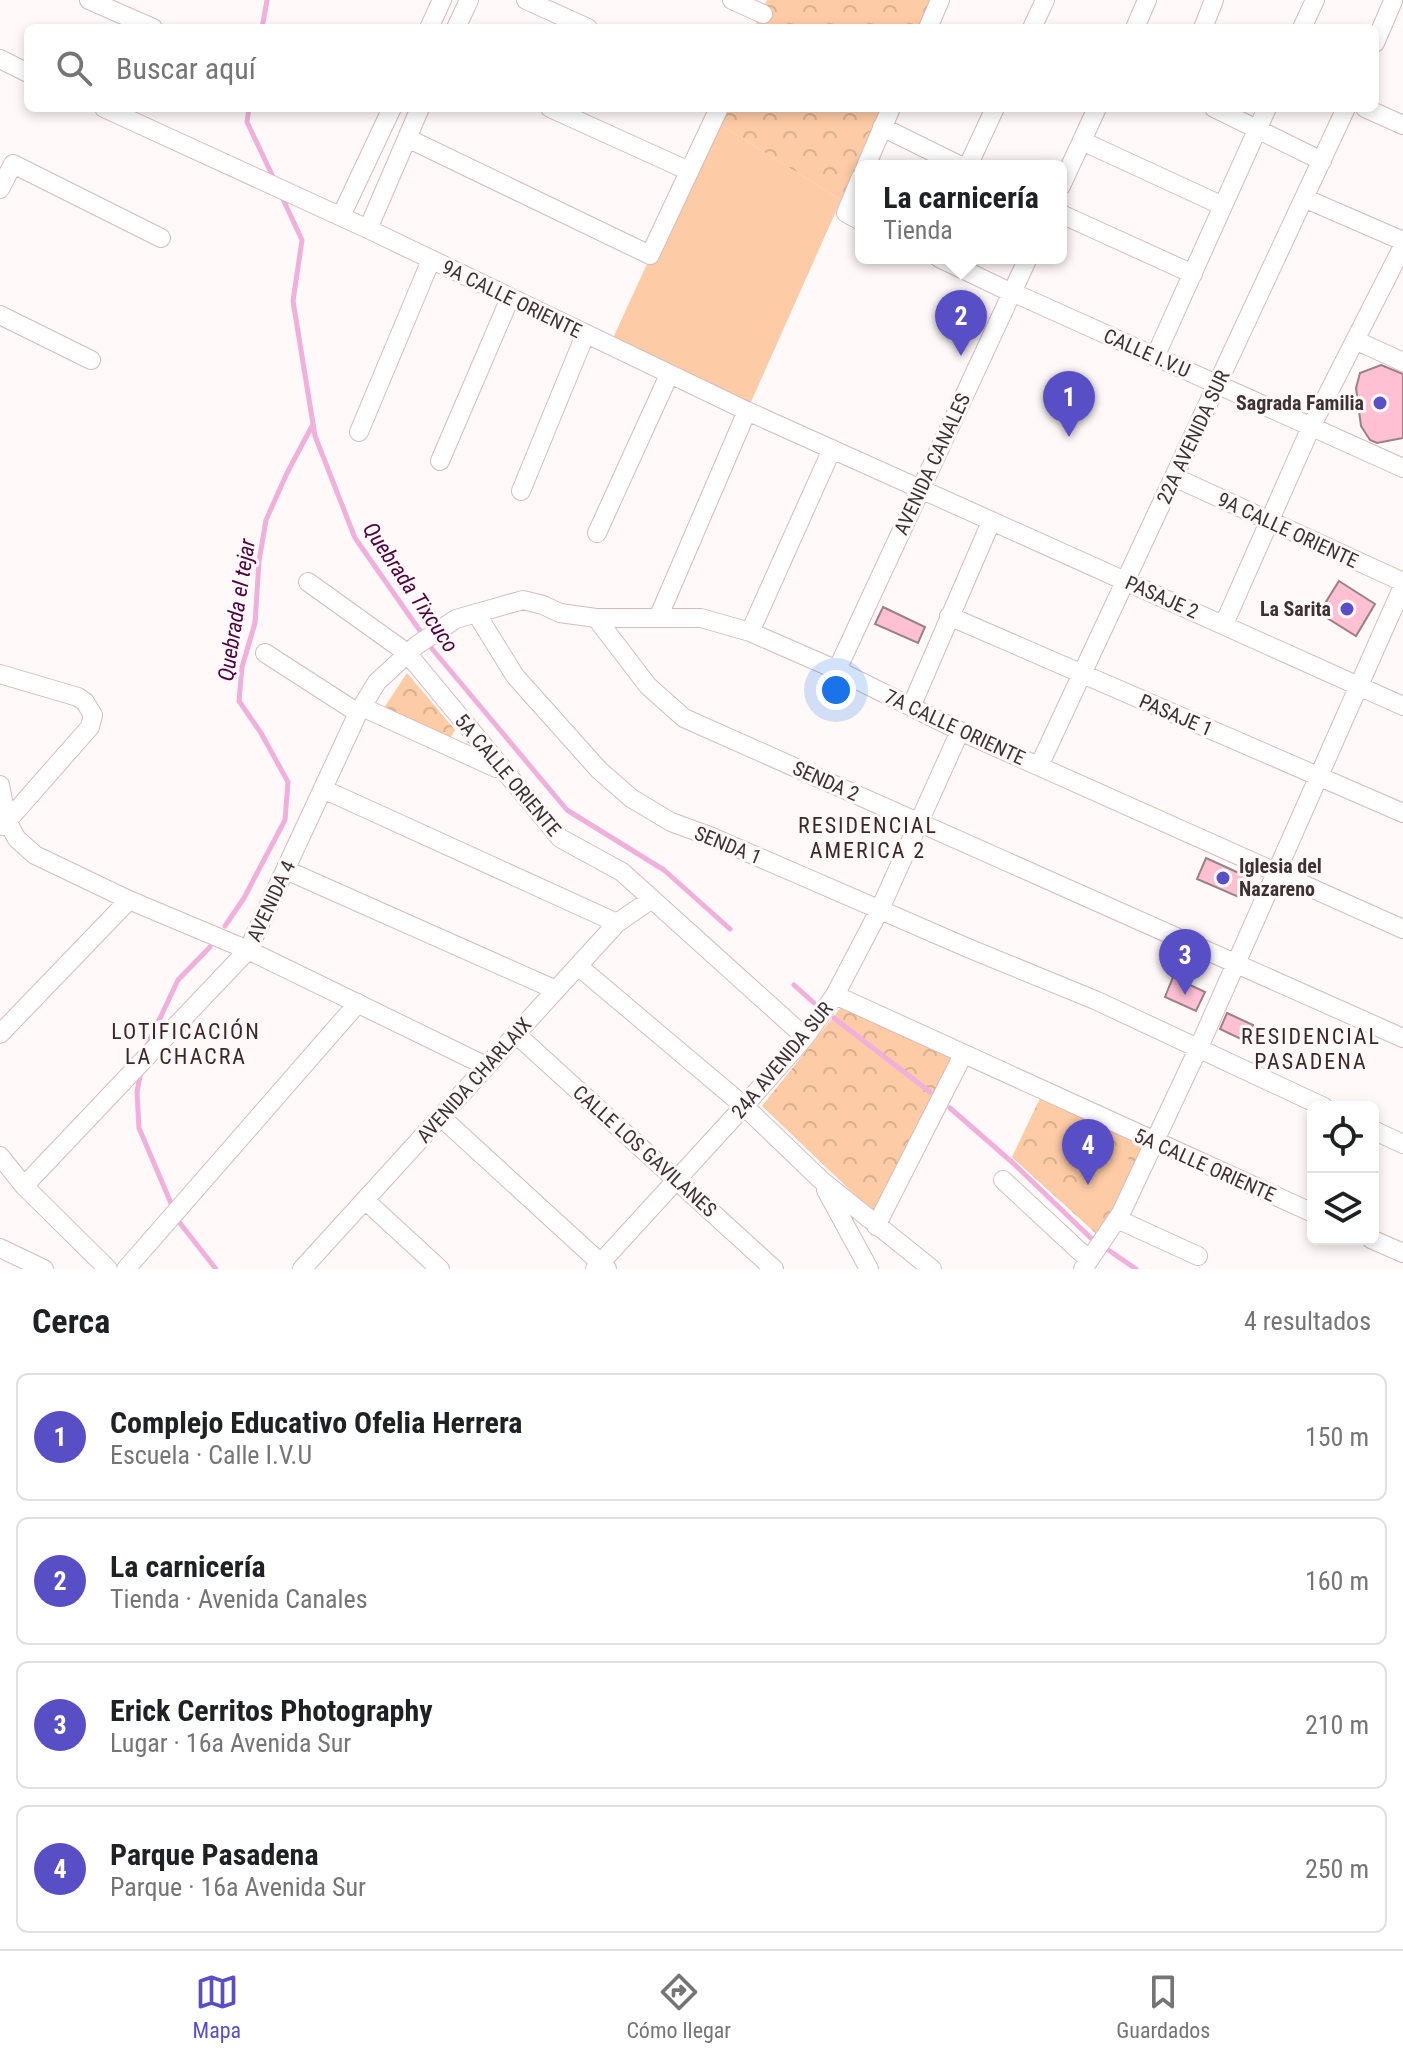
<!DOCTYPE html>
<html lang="es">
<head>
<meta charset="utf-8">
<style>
	:root { --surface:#fff; --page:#f2f2f2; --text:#202124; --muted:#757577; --line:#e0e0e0; --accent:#584fc7 }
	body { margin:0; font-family:"Roboto Condensed",sans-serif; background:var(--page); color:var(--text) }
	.controls { position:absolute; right:24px; bottom:24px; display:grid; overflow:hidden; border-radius:12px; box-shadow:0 4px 12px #0003 }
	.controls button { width:72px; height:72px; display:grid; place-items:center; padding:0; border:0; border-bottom:2px solid var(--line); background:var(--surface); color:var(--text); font:40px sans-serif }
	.you { position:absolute; left:836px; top:690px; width:28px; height:28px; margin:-20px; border:6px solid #fff; border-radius:50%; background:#1a73e8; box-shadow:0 0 0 12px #1a73e833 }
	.badge { display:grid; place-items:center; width:52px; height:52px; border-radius:50%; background:var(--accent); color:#fff; font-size:26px; font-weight:700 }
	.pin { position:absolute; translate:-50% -66px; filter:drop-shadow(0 2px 4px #0008) }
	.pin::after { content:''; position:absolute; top:42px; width:28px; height:24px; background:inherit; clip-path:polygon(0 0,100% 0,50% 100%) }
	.popup { position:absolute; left:855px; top:160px; width:212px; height:104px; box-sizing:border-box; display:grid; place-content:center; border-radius:12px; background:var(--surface); filter:drop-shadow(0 2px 6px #0005); font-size:26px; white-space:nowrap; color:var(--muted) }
	.popup b { font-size:30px; color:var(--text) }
	.popup::after { content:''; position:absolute; left:50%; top:100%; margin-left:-16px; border:16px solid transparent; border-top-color:var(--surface) }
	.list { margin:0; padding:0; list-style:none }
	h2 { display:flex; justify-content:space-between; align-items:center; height:104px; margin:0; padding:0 32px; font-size:34px }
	h2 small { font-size:26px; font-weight:400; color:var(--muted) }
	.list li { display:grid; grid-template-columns:52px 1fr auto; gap:24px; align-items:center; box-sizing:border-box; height:128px; margin:0 16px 16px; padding:0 16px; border:2px solid var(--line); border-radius:12px }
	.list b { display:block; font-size:30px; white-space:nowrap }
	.list p { margin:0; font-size:26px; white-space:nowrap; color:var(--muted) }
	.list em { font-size:26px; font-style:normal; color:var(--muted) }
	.icon { flex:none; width:44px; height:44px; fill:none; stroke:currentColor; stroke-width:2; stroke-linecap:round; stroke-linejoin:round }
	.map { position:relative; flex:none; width:1403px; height:1269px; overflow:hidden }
	.search { position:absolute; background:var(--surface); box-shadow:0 4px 12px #0003; left:24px; right:24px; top:24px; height:88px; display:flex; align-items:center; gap:20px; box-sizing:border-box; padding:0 28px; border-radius:12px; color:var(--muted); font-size:30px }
	.sheet { height:680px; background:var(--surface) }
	nav { display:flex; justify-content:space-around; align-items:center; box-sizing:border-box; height:112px; border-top:2px solid var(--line); background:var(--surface); font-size:22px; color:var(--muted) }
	nav a { display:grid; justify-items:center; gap:4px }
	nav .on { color:var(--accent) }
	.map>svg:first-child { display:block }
</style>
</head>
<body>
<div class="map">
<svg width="1403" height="1269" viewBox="0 0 1403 1269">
	<defs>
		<pattern id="park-crowns" width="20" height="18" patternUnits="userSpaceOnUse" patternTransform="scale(2)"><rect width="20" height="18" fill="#fdcba5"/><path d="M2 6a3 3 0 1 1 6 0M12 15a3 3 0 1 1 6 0" fill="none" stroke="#daaf8e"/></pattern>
	</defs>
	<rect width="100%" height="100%" fill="#fff9f9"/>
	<!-- park -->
	<path fill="url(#park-crowns)" d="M767,0H934L921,28H754Z
		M719,108H884L841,200L713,120Z
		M407,673L455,730L449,740L380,714Z
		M842,1006L954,1057L875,1214L762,1106Z
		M1043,1092L1154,1142L1103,1240L1012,1157Z"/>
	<!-- pitch -->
	<path fill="#fdcba5" d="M713,120L841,200L747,411L608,349Z
		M1097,1142L1129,1157L1102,1214L1070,1200Z"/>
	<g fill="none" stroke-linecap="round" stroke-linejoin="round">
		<!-- stream -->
		<path stroke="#f1b0db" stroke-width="5" d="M262,28L267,0
			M249,108L247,122L275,181
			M282,197L302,240L293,301L315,436L355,538L423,635
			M428,644L567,810L664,870L730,929
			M225,926L244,898L285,820L288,782L261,733L239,701L242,667L255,623L259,561L266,520L287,473L312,426
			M794,985L814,1003
			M834,1018L930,1092
			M145,1050L178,980L210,947
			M141,1071L137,1092L139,1128L179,1222L216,1269
			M950,1108L1013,1163L1095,1242
			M1104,1247L1136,1269"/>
	</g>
	<!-- building -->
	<path fill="#fec0d2" stroke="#9a8188" stroke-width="2" d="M1381,365L1403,374V438L1377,443L1370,440L1361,426L1356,388L1360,373Z
		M1339,581L1375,604L1356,636L1319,613Z
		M883,607L925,627L918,643L875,624Z
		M1206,858L1250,878L1241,898L1197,879Z
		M1173,977L1205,992L1196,1011L1165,997Z
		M1227,1013L1253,1025L1245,1041L1220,1029Z"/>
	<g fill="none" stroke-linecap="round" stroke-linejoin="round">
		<!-- minor casing -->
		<g stroke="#d7bbbb" stroke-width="20">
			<path id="minor" d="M89,0L153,28
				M526,0L588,28
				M732,0L763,14
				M429,28L442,0
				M456,28L469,0
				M928,28L940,0
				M1032,28L1045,0
				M1135,28L1147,0
				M1203,28L1214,0
				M1302,28L1315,0
				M1375,43L1393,1
				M0,59L28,73
				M104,108L368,229L747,411L1403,706
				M550,108L689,171
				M1214,108L1322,161
				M1365,108L1403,125
				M882,127L961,166
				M407,138L650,255L719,108
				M1082,141L1223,206
				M866,166L891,108
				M968,166L995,108
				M861,177L846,213L861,221
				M1061,186L1097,108
				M0,189L13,164L161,238
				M1304,198L1403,241
				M1061,214L1193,274
				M341,216L392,108
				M368,229L420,108
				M939,258L1012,293
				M1023,297L1403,468
				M0,315L91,360
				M1355,340L1403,362
				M1155,357L1267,108
				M359,432L431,260
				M440,461L510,298
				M1174,477L1403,582
				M521,491L585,335
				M597,533L669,375
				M308,582L407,653L560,838L622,872L805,1037
				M476,613L515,676L599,770L631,798L671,822L712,837L968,948L1095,1000L1324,1107
				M949,616L1403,813
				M596,618L648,686L684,718L1403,1038
				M658,618L747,411
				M1224,624L1311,427L1403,246
				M750,632L832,449
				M265,653L358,713
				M837,670L1028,258
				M0,674L78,697L85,702L93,715L90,727L3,826
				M362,707L496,768
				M911,707L991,522
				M1039,766L1346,108
				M0,785L7,821L17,839L35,855L129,900L248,950L486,1066
				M323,789L617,923
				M286,870L556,990
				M578,966L744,1106L821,1180L932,1269
				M835,995L1313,1213
				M0,1034L129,900
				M516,1034L774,1269
				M441,1117L607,1269
				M1373,1130L1403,1144
				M0,1156L24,1186L108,1269
				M1003,1180L1089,1260
				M24,1186L248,950L358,713L377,682L417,645L456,619L523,600L543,605L560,613L596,618H701L750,632L837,670L960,731L1403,929
				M826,1190L869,1269
				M365,1200L440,1269
				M1117,1219L1198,1256
				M876,1226L963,1055
				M1371,1239L1403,1253
				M0,1248L44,1269
				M126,1269L358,1003
				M302,1269L617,923L652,899
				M595,1269L744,1106L805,1037L835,995L880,909L960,731
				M1083,1269L1121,1213L1199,1047L1403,586"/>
		</g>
		<!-- minor -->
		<use href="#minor" stroke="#fff" stroke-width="18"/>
	</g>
	<!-- markers -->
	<g fill="#584fc7" stroke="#fff9f9" stroke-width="3">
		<circle cx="1380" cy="403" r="8"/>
		<circle cx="1347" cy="609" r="8"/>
		<circle cx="1223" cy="878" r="8"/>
	</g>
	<g text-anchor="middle" stroke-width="6" stroke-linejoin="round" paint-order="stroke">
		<!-- street labels -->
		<g font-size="20" fill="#3d3231" stroke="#fff9f9">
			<text transform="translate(512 299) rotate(26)" y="7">9A CALLE ORIENTE</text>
			<text transform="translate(1147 353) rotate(24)" y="7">CALLE I.V.U</text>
			<text transform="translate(1193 437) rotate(-65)" y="7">22A AVENIDA SUR</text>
			<text transform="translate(932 464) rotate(-65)" y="7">AVENIDA CANALES</text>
			<text transform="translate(1288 530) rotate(25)" y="7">9A CALLE ORIENTE</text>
			<text transform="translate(1162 597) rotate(24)" y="7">PASAJE 2</text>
			<text transform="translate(1176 715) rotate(23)" y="7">PASAJE 1</text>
			<text transform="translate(955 727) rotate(25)" y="7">7A CALLE ORIENTE</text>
			<text transform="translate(508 775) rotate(50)" y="7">5A CALLE ORIENTE</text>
			<text transform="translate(826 781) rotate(24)" y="7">SENDA 2</text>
			<text transform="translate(728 845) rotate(22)" y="7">SENDA 1</text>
			<text transform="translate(271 901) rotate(-65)" y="7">AVENIDA 4</text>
			<text transform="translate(782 1060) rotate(-50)" y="7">24A AVENIDA SUR</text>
			<text transform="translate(474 1080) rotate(-48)" y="7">AVENIDA CHARLAIX</text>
			<text transform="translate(645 1151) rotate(42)" y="7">CALLE LOS GAVILANES</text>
			<text transform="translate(1205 1165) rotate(24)" y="7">5A CALLE ORIENTE</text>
		</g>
		<!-- poi labels -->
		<g font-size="20" font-weight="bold" fill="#3d3231" stroke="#fff9f9" text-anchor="end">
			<text x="1364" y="410">Sagrada Familia</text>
			<text x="1331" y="616">La Sarita</text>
			<text x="1239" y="873" text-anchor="start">Iglesia del<tspan x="1239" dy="23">Nazareno</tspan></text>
		</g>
		<!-- water labels -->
		<g font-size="22" font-style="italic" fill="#4f023e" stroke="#fff9f9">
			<text transform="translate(411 587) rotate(56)" y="8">Quebrada Tixcuco</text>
			<text transform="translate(236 610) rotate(-81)" y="8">Quebrada el tejar</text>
		</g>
		<!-- neighbourhood labels -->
		<g font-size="22" letter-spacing="2" fill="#3d2828" stroke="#fff9f9">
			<text x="868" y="833">RESIDENCIAL<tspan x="868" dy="25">AMERICA 2</tspan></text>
			<text x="186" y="1039">LOTIFICACIÓN<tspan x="186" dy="25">LA CHACRA</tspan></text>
			<text x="1311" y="1044">RESIDENCIAL<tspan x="1311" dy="25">PASADENA</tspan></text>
		</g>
	</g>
</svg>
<div class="controls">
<button><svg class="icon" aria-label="locate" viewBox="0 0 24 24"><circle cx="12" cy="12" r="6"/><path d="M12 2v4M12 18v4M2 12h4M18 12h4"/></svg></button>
<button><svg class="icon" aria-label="layers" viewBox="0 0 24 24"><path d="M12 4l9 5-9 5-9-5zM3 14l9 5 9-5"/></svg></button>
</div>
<div class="you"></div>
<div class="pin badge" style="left:1069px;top:437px">1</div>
<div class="pin badge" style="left:961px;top:356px">2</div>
<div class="popup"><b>La carnicería</b>Tienda</div>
<div class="pin badge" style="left:1185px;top:995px">3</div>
<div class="pin badge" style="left:1088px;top:1185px">4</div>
<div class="search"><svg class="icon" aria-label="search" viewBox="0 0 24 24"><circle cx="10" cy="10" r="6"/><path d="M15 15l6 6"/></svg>Buscar aquí</div>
</div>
<section class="sheet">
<h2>Cerca<small>4 resultados</small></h2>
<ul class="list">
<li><span class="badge">1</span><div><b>Complejo Educativo Ofelia Herrera</b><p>Escuela · Calle I.V.U</p></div><em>150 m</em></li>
<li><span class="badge">2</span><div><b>La carnicería</b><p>Tienda · Avenida Canales</p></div><em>160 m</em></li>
<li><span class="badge">3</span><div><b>Erick Cerritos Photography</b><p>Lugar · 16a Avenida Sur</p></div><em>210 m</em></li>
<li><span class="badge">4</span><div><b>Parque Pasadena</b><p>Parque · 16a Avenida Sur</p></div><em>250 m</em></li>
</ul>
</section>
<nav>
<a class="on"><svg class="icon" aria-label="map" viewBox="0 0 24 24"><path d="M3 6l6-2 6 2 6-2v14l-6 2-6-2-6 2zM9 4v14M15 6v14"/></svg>Mapa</a>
<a><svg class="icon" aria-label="directions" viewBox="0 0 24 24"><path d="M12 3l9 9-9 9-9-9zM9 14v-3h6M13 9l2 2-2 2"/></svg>Cómo llegar</a>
<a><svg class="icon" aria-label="saved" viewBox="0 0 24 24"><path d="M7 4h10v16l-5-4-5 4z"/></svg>Guardados</a>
</nav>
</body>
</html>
